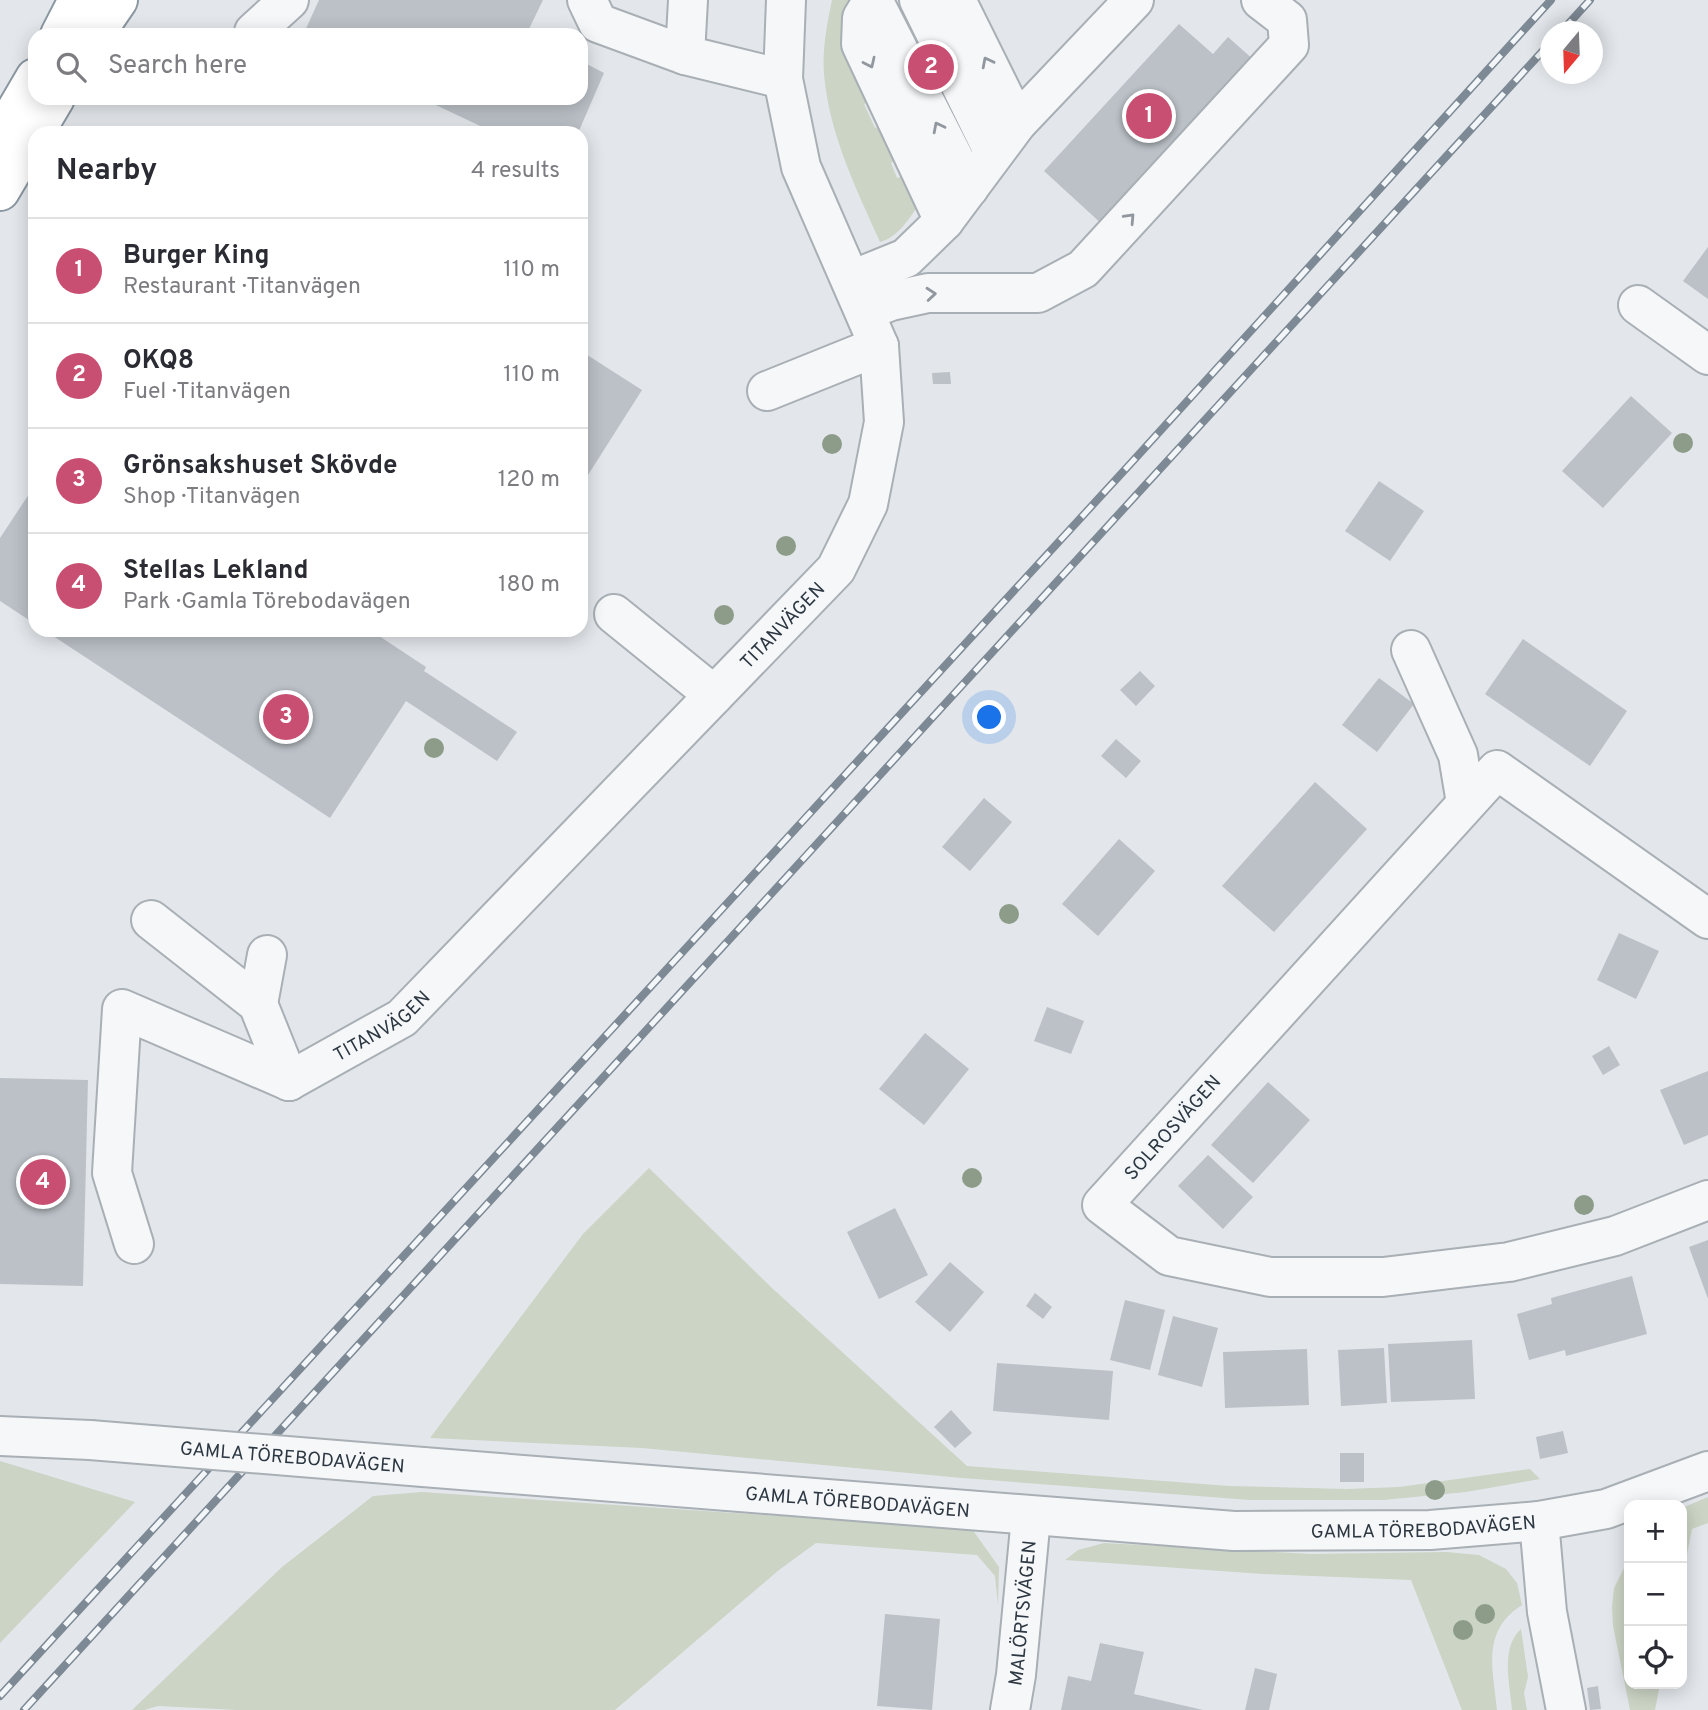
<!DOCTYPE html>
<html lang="en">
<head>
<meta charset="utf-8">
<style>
	:root { --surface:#fff; --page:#f7f7f7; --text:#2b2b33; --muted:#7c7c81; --line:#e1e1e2; --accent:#c94f72 }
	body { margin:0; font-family:Overpass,sans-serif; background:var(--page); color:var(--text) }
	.controls { position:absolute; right:21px; bottom:21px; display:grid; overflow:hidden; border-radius:14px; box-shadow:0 4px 18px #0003 }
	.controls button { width:63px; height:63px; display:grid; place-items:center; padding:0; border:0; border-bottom:2px solid var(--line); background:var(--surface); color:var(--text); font:35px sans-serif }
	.compass { position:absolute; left:1540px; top:21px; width:63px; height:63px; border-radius:50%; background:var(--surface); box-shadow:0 4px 18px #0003; rotate:199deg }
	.you { position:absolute; left:990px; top:718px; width:24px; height:24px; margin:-18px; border:5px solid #fff; border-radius:50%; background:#1a73e8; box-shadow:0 0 0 10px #1a73e833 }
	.badge { display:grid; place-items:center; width:46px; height:46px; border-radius:50%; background:var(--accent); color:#fff; font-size:23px; font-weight:700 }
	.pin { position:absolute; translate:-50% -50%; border:4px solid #fff; box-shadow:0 2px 7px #0006 }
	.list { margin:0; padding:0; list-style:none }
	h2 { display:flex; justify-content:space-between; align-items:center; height:91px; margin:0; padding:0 28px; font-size:30px }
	h2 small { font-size:23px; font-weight:400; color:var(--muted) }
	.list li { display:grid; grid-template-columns:46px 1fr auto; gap:21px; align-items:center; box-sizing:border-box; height:105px; padding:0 28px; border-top:2px solid var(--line) }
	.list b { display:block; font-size:26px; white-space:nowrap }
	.list p { margin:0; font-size:23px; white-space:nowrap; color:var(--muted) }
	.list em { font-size:23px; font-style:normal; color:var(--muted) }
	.icon { flex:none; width:38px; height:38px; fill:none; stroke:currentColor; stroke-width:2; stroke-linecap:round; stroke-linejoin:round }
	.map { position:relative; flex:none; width:1708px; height:1710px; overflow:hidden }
	.search { position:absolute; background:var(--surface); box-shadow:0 4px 18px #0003; left:28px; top:28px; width:560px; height:77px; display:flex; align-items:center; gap:18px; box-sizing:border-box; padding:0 24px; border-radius:21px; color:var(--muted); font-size:26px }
	.panel { position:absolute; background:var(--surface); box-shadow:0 4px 18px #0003; left:28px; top:126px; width:560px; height:511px; border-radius:21px }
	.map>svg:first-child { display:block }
</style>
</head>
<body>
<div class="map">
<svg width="1708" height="1710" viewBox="0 0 1708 1710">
	<rect width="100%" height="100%" fill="#e3e7eb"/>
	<!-- green -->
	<path fill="#cbd4c5" d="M832,0H857L876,99L864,104L875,128L885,124L899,157L891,163L897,178L907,175L918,206C909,219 897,238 880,242C856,188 829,134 824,74C822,50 827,24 832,0Z
		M649,1168L772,1288L967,1466L1229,1486L1346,1489L1399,1487L1530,1469L1540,1479L1466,1492L1383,1500H1250L962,1478L642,1448L430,1438L583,1234Z
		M0,1461L135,1502L0,1643Z
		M422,1492L972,1529L999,1567L998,1605L995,1576L977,1555L816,1543L779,1570L615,1710H237L158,1706L144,1710H132L282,1567L373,1496Z
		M1708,1497V1523L1692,1529L1682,1580V1508Z
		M1629,1531V1684H1660L1655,1710H1630L1613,1626L1612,1607L1614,1588L1624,1568L1626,1533Z
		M1104,1543L1310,1554L1446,1552L1479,1555L1506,1569L1517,1583L1522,1605C1481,1631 1493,1669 1497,1710H1462L1411,1580L1263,1574L1065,1560L1078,1550Z
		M1521,1629L1528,1677L1524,1693L1527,1710H1512C1510,1685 1500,1648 1521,1629Z"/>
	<!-- building -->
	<path fill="#bbc1c7" d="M319,0H543L526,35H303Z
		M1179,24L1213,54L1228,37L1255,61L1104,226L1044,171Z
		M581,61L604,73L578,133H495L421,98H581Z
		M1708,247V299L1683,281Z
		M581,351L642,390L581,486Z
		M950,372L951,384H933L932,373Z
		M1631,396L1672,433L1603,508L1562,471Z
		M1379,481L1424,511L1390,561L1345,531Z
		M35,485V624L0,601V538Z
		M44,630H370L426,667L424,671L517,732L497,761L406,701L330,818Z
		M1523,639L1627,711L1590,766L1485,694Z
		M1140,671L1155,686L1136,706L1120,690Z
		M1379,678L1414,704L1377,752L1342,725Z
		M1116,739L1141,761L1126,778L1101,756Z
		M1315,782L1367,829L1274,932L1222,886Z
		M984,798L1012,822L970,871L942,847Z
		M1119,839L1155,871L1098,936L1062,904Z
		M1619,933L1659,951L1636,999L1597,980Z
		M1047,1007L1084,1021L1071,1054L1034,1041Z
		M925,1033L969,1069L924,1125L879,1089Z
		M1609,1046L1620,1065L1603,1075L1592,1056Z
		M1708,1071V1135L1684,1145L1660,1090Z
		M0,1078L88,1080L83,1286L0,1284Z
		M1268,1082L1310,1120L1253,1183L1211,1145Z
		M1208,1155L1253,1197L1223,1229L1178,1186Z
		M895,1208L928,1275L879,1299L847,1232Z
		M1708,1240V1299L1689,1247Z
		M950,1262L984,1292L950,1332L915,1302Z
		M1632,1276L1647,1334L1566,1356L1565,1350L1529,1360L1517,1314L1552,1304L1551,1298Z
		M1035,1293L1052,1307L1043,1319L1026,1306Z
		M1125,1300L1165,1310L1150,1370L1110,1360Z
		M1173,1316L1218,1328L1202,1387L1158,1375Z
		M1472,1340L1475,1399L1391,1402L1388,1344Z
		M1384,1348L1387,1403L1341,1406L1338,1350Z
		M1307,1349L1309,1405L1225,1408L1223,1352Z
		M997,1363L1113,1371L1109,1420L993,1411Z
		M951,1410L972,1433L955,1448L934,1427Z
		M1563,1431L1568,1453L1540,1459L1536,1437Z
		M1340,1453H1364V1482H1340Z
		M885,1614L940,1619L932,1710L877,1706Z
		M1100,1643L1144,1652L1134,1694L1203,1710H1061L1068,1676L1091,1681Z
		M1255,1668L1277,1674L1269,1710H1245Z
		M1598,1686L1601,1709L1590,1710L1587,1688Z"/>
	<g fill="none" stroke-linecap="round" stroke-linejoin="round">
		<!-- minor casing -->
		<g stroke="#a8afb5" stroke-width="42">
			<g id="minor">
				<path d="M587,0L598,23L685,55"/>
				<path d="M688,0L685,55L783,79"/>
				<path d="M873,0L862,18L861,44L944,221"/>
				<path d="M873,0L969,188"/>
				<path d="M919,0L994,153"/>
				<path d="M956,0L1017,123"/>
				<path d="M254,32L289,0"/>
				<path d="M852,280L906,258L944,221L1017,123L1134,0"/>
				<path d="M1638,305L1708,355"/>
				<path d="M865,311L891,301L928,293H1038L1083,269L1289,45L1287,20L1261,0"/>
				<path d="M767,391L879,346"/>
				<path d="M614,614L714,695"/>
				<path d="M1411,650L1458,755L1466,803"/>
				<path d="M1708,919L1497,770L1102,1205L1169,1256L1270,1277H1383L1509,1262L1615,1236L1708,1200"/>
				<path d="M151,920L258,1004L289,1081"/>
				<path d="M258,1004L267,955"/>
				<path id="s1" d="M289,1081L402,1018L836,569L868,504L884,422L879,346L801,167L783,79L786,0"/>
				<path d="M134,1244L112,1173L122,1009L289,1081"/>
				<path d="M0,1436L90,1440"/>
				<path id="s2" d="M423,1467L1234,1531L1430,1530L1539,1521L1606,1509L1708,1471"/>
				<path d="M1539,1521L1547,1612L1566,1710"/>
				<path id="s3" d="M1010,1710L1016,1675L1031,1517"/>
			</g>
		</g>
		<!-- highway casing -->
		<g stroke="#8b97a1" stroke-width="42">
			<path id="highway" d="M60,35L78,0
				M94,35L118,0
				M0,138L35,78
				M0,191L55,98"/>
		</g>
		<!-- minor -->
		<use href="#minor" stroke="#f6f7f9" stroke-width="38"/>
		<!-- highway -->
		<use href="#highway" stroke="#fff" stroke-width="38"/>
		<!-- rail casing -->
		<g stroke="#7d8994" stroke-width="8">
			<path id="rail" d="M1561,32L1590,0
				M0,1696L1132,462L1551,0
				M24,1710L1550,43"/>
		</g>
		<!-- rail -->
		<use href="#rail" stroke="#f3f6f8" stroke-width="5" stroke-dasharray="16" stroke-linecap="butt"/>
		<!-- minor-bridge casing -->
		<g stroke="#a8afb5" stroke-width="42" stroke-linecap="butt">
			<g id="minor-bridge">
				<path id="s4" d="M90,1440L423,1467"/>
			</g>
		</g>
		<!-- minor-bridge -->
		<use href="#minor-bridge" stroke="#f6f7f9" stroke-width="38"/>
	</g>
	<!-- trees -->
	<g fill="#8c9c89">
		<circle cx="1683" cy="443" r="10"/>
		<circle cx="832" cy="444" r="10"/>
		<circle cx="786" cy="546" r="10"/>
		<circle cx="724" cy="615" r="10"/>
		<circle cx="434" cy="748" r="10"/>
		<circle cx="1009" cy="914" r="10"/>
		<circle cx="972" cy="1178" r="10"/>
		<circle cx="1584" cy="1205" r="10"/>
		<circle cx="1435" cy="1490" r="10"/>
		<circle cx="1485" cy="1614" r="10"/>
		<circle cx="1463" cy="1630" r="10"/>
	</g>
	<!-- one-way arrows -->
	<defs><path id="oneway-chevron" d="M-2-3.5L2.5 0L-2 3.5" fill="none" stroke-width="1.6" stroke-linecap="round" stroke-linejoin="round" transform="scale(1.75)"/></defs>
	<g stroke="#91979e">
		<use href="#oneway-chevron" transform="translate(987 62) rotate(-117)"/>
		<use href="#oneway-chevron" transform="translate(870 63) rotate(65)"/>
		<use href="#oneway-chevron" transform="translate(938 127) rotate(-117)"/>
		<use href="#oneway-chevron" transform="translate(1130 218) rotate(-47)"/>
		<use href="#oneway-chevron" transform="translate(931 294) rotate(-5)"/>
	</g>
	<g text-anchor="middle" stroke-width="5" stroke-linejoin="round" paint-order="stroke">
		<!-- street labels -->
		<g font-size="19" fill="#2c3742" stroke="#f3f6f8">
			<text dy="7" stroke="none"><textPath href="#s1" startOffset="676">TITANVÄGEN</textPath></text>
			<text dy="7" stroke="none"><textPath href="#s1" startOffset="108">TITANVÄGEN</textPath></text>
			<text transform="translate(1172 1127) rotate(-48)" y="7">SOLROSVÄGEN</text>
			<text dy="7" stroke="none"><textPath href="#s4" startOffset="203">GAMLA TÖREBODAVÄGEN</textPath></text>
			<text dy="7" stroke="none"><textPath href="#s2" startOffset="436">GAMLA TÖREBODAVÄGEN</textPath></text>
			<text dy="7" stroke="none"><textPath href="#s2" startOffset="1003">GAMLA TÖREBODAVÄGEN</textPath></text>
			<text dy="7" stroke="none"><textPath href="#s3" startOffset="98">MALÖRTSVÄGEN</textPath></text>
		</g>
	</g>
</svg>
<div class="controls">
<button>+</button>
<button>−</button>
<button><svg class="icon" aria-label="locate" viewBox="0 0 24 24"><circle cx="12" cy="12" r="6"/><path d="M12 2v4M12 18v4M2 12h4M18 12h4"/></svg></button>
</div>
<svg class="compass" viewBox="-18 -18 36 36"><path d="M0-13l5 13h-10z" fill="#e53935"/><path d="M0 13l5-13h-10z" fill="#7c7c81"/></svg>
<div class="you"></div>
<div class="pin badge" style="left:1149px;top:116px">1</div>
<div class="pin badge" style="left:931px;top:67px">2</div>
<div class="pin badge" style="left:286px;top:717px">3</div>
<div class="pin badge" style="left:43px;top:1182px">4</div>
<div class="search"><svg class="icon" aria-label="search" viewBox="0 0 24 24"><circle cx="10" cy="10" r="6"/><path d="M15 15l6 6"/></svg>Search here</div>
<section class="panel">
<h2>Nearby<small>4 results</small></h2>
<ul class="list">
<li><span class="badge">1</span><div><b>Burger King</b><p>Restaurant · Titanvägen</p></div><em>110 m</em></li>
<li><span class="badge">2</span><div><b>OKQ8</b><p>Fuel · Titanvägen</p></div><em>110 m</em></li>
<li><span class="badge">3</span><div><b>Grönsakshuset Skövde</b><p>Shop · Titanvägen</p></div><em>120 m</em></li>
<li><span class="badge">4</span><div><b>Stellas Lekland</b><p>Park · Gamla Törebodavägen</p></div><em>180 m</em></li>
</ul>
</section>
</div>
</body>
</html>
